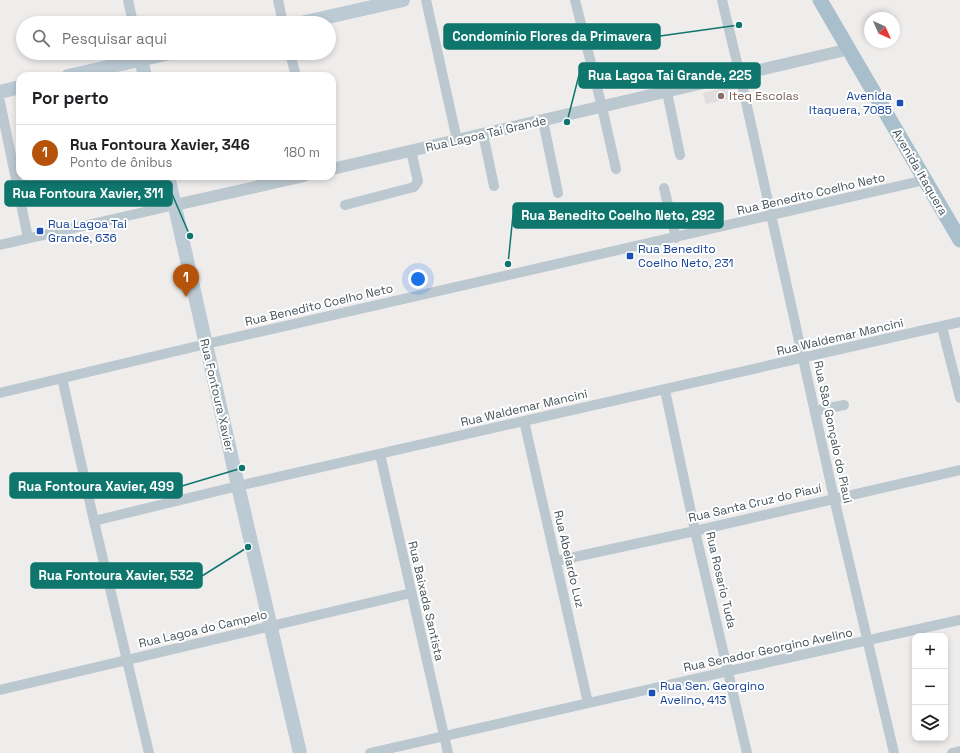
<!DOCTYPE html>
<html lang="pt">
<head>
<meta charset="utf-8">
<style>
  body { margin:0; font-family:"Space Grotesk",sans-serif; background:#f6f6f6; color:#202124 }
  .controls { position:absolute; right:12px; bottom:12px; display:grid; overflow:hidden; border-radius:8px; box-shadow:0 2px 6px #0003 }
  .controls button { width:36px; height:36px; display:grid; place-items:center; padding:0; border:0; border-bottom:1px solid #e0e0e0; background:#fff; color:#202124; font:20px sans-serif }
  .compass { position:absolute; left:864px; top:12px; width:36px; height:36px; border-radius:50%; background:#fff; box-shadow:0 2px 6px #0003; rotate:135deg }
  .you { position:absolute; left:418px; top:279px; width:14px; height:14px; margin:-10px; border:3px solid #fff; border-radius:50%; background:#1a73e8; box-shadow:0 0 0 6px #1a73e833 }
  .badge { display:grid; place-items:center; width:26px; height:26px; border-radius:50%; background:#b45309; color:#fff; font-size:13px; font-weight:700 }
  .pin { position:absolute; translate:-50% -33px; filter:drop-shadow(0 1px 2px #0008) }
  .pin::after { content:''; position:absolute; top:21px; width:14px; height:12px; background:inherit; clip-path:polygon(0 0,100% 0,50% 100%) }
  .list { margin:0; padding:0; list-style:none }
  h2 { display:flex; justify-content:space-between; align-items:center; height:52px; margin:0; padding:0 16px; font-size:17px }
  h2 small { font-size:13px; font-weight:400; color:#757577 }
  .list li { display:grid; grid-template-columns:26px 1fr auto; gap:12px; align-items:center; box-sizing:border-box; height:56px; padding:0 16px; border-top:1px solid #e0e0e0 }
  .list b { display:block; font-size:15px; white-space:nowrap }
  .list p { margin:0; font-size:13px; white-space:nowrap; color:#757577 }
  .list em { font-size:13px; font-style:normal; color:#757577 }
  .icon { flex:none; width:22px; height:22px; fill:none; stroke:currentColor; stroke-width:2; stroke-linecap:round; stroke-linejoin:round }
  .map { position:relative; flex:none; width:960px; height:753px; overflow:hidden }
  .search { position:absolute; background:#fff; box-shadow:0 2px 6px #0003; left:16px; top:16px; width:320px; height:44px; display:flex; align-items:center; gap:10px; box-sizing:border-box; padding:0 14px; border-radius:22px; color:#757577; font-size:15px }
  .panel { position:absolute; background:#fff; box-shadow:0 2px 6px #0003; left:16px; top:72px; width:320px; height:108px; border-radius:12px }
  .map>svg:first-child { display:block }
</style>
</head>
<body>
<div class="map">
<svg width="960" height="753" viewBox="0 0 960 753">
  <rect width="100%" height="100%" fill="#efecec"/>
  <path fill="#e0ddde" d="M732,86l3,1 2,10 -31,7 -3,-11z"/>
  <g fill="none" stroke-linecap="round" stroke-linejoin="round">
    <path stroke="#bcc8cf" stroke-width="10" d="M128,0l5,23
      M278,0l5,23
      M426,0l31,140
      M575,0l27,107 14,62
      M722,0l18,75 94,423 60,255
      M290,53l6,23
      M667,92l13,63
      M0,102l28,136
      M543,121l15,72
      M483,134l11,52
      M664,188l12,50
      M345,205l69,-18 4,-6 -7,-30
      M0,245l175,-40
      M942,327l18,71
      M62,378l32,143 55,232
      M665,390l30,141 52,222
      M0,393l206,-49 719,-164
      M815,411l29,-6
      M524,421l64,282
      M380,454l68,299
      M94,521l144,-35 722,-164
      M556,561l139,-30 265,-61
      M0,690l411,-97
      M370,753l359,-82 231,-51
      M952,753l8,-2"/>
    <path stroke="#bcc8cf" stroke-width="12" d="M332,169l518,-120
      M175,205l129,-29"/>
    <path stroke="#bccad4" stroke-width="14" d="M301,23l102,-23
      M141,60l4,16
      M68,76l102,-23
      M0,92l20,-5
      M168,176l70,310 62,267"/>
    <path stroke="#aabfcc" stroke-width="15" d="M820,0l140,240"/>
  </g>
  <circle fill="#8d6e63" stroke="#fff" stroke-width="1.5" cx="721" cy="96" r="4"/>
  <g fill="#1a4fb4" stroke="#fff" stroke-width="1.5">
    <rect x="896" y="99" width="8" height="8" rx="2"/>
    <rect x="36" y="227" width="8" height="8" rx="2"/>
    <rect x="626" y="252" width="8" height="8" rx="2"/>
    <rect x="648" y="689" width="8" height="8" rx="2"/>
  </g>
  <g text-anchor="middle" stroke-width="4" stroke-linejoin="round" paint-order="stroke">
    <g font-size="12" fill="#785e54" stroke="#fff" text-anchor="start">
      <text x="729" y="100">Iteq Escolas</text>
    </g>
    <g font-size="12" fill="#164399" stroke="#fff" text-anchor="start">
      <text x="892" y="100" text-anchor="end">Avenida<tspan x="892" dy="14">Itaquera, 7085</tspan></text>
      <text x="48" y="228">Rua Lagoa Tai<tspan x="48" dy="14">Grande, 636</tspan></text>
      <text x="638" y="253">Rua Benedito<tspan x="638" dy="14">Coelho Neto, 231</tspan></text>
      <text x="660" y="690">Rua Sen. Georgino<tspan x="660" dy="14">Avelino, 413</tspan></text>
    </g>
    <g font-size="12" fill="#445259" stroke="#fff">
      <text transform="translate(486 134) rotate(-13)" y="4">Rua Lagoa Tai Grande</text>
      <text transform="translate(920 172) rotate(60)" y="4">Avenida Itaquera</text>
      <text transform="translate(811 194) rotate(-13)" y="4">Rua Benedito Coelho Neto</text>
      <text transform="translate(319 305) rotate(-13)" y="4">Rua Benedito Coelho Neto</text>
      <text transform="translate(840 337) rotate(-13)" y="4">Rua Waldemar Mancini</text>
      <text transform="translate(217 395) rotate(77)" y="4">Rua Fontoura Xavier</text>
      <text transform="translate(524 408) rotate(-13)" y="4">Rua Waldemar Mancini</text>
      <text transform="translate(833 432) rotate(78)" y="4">Rua São Gonçalo do Piaui</text>
      <text transform="translate(755 503) rotate(-13)" y="4">Rua Santa Cruz do Piauí</text>
      <text transform="translate(569 559) rotate(77)" y="4">Rua Abelardo Luz</text>
      <text transform="translate(721 580) rotate(77)" y="4">Rua Rosario Tuda</text>
      <text transform="translate(426 601) rotate(77)" y="4">Rua Baixada Santista</text>
      <text transform="translate(203 629) rotate(-13)" y="4">Rua Lagoa do Campelo</text>
      <text transform="translate(768 650) rotate(-12)" y="4">Rua Senador Georgino Avelino</text>
    </g>
  </g>
  <path fill="none" stroke="#0f766e" stroke-width="1.5" d="M739 25L660 36M567 122L579 75M190 236L172 194M508 264L513 215M242 468L182 486M248 547L202 576"/>
  <g fill="#0f766e" stroke="#fff" stroke-width="1.5">
    <circle cx="739" cy="25" r="4"/>
    <circle cx="567" cy="122" r="4"/>
    <circle cx="190" cy="236" r="4"/>
    <circle cx="508" cy="264" r="4"/>
    <circle cx="242" cy="468" r="4"/>
    <circle cx="248" cy="547" r="4"/>
  </g>
  <g fill="#0f766e" stroke="#0f766e" stroke-width="1.5">
    <rect x="444" y="24" width="216" height="25" rx="4"/>
    <rect x="579" y="63" width="181" height="25" rx="4"/>
    <rect x="5" y="181" width="167" height="25" rx="4"/>
    <rect x="513" y="203" width="210" height="25" rx="4"/>
    <rect x="10" y="473" width="172" height="25" rx="4"/>
    <rect x="31" y="563" width="171" height="25" rx="4"/>
  </g>
  <g font-size="13" text-anchor="middle" font-weight="bold" fill="#fff">
    <text x="552" y="41">Condomínio Flores da Primavera</text>
    <text x="670" y="80">Rua Lagoa Tai Grande, 225</text>
    <text x="88" y="198">Rua Fontoura Xavier, 311</text>
    <text x="618" y="220">Rua Benedito Coelho Neto, 292</text>
    <text x="96" y="491">Rua Fontoura Xavier, 499</text>
    <text x="116" y="580">Rua Fontoura Xavier, 532</text>
  </g>
</svg>
<div class="controls">
<button>+</button>
<button>−</button>
<button><svg class="icon" aria-label="layers" viewBox="0 0 24 24"><path d="M12 4l9 5-9 5-9-5zM3 14l9 5 9-5"/></svg></button>
</div>
<svg class="compass" viewBox="-18 -18 36 36"><path d="M0-13l5 13h-10z" fill="#e53935"/><path d="M0 13l5-13h-10z" fill="#757577"/></svg>
<div class="you"></div>
<div class="pin badge" style="left:186px;top:297px">1</div>
<div class="search"><svg class="icon" aria-label="search" viewBox="0 0 24 24"><circle cx="10" cy="10" r="6"/><path d="M15 15l6 6"/></svg>Pesquisar aqui</div>
<section class="panel">
<h2>Por perto<small></small></h2>
<ul class="list">
<li><span class="badge">1</span><div><b>Rua Fontoura Xavier, 346</b><p>Ponto de ônibus</p></div><em>180 m</em></li>
</ul>
</section>
</div>
</body>
</html>
